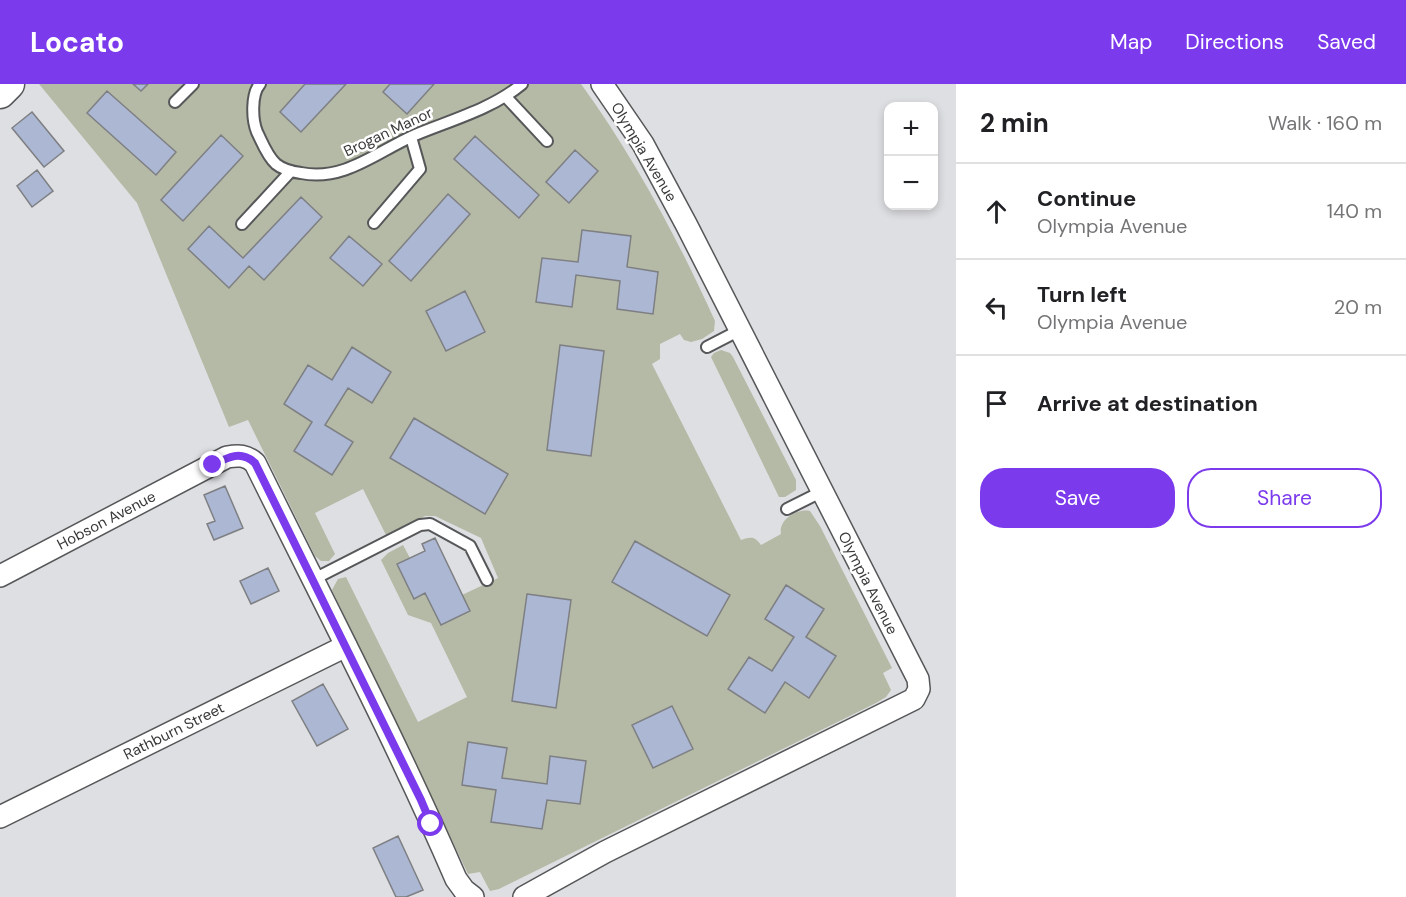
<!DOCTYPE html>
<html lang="en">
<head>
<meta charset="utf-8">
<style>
  body { margin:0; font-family:"DM Sans",sans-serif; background:#f2f2f2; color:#202124 }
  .controls { position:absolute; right:18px; top:18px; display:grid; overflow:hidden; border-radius:12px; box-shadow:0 3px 9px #0003 }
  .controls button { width:54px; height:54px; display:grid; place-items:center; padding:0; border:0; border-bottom:2px solid #e0e0e0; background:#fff; color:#202124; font:30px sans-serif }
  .stop { position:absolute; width:18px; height:18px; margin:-14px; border:4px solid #7c3aed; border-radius:50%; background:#fff }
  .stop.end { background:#7c3aed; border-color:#fff; box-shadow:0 2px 6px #0008 }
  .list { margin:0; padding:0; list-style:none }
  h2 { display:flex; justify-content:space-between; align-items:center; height:78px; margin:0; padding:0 24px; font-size:26px }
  h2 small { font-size:20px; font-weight:400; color:#757577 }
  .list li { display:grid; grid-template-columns:39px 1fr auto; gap:18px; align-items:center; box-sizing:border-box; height:96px; padding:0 24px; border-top:2px solid #e0e0e0 }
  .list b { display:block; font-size:22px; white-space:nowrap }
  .list p { margin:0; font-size:20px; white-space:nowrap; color:#757577 }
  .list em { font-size:20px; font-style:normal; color:#757577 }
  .actions { display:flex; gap:12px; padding:18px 24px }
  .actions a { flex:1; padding:14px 0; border:2px solid #7c3aed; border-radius:24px; text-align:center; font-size:21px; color:#7c3aed }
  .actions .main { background:#7c3aed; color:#fff }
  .icon { flex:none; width:33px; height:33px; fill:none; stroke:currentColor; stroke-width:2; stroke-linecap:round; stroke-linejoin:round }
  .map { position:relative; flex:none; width:956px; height:813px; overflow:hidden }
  header { display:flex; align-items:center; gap:36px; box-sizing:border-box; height:84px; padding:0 30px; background:#7c3aed; color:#fff }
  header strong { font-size:28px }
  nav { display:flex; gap:33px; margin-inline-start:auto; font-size:21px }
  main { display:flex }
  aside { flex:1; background:#fff }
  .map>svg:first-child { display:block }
</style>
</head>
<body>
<header>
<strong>Locato</strong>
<nav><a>Map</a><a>Directions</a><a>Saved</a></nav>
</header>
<main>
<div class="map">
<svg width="956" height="813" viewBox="0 0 956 813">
  <rect width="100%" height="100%" fill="#dedfe2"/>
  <path fill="#b4baa6" d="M39,0h542c53,73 97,155 134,237l-1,10 -12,8 -11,3 -7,-2 -4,-6 -20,10v15l-8,5 89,176c10,-3 13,-4 20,5l20,-11c-3,-14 16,-26 29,-23l10,15 72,142 -9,5 8,17 -5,7 -10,6 -377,186 -9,2 -10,-19 -12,2 -136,-284 6,-11 8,-2 72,145 49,-25 -36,-74 -23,-8 -27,-55 7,-7 15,-8 7,13 -12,6 17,35 10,-6 16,32 29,-14 -8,-16 36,-17 -17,-40 -46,-22h-10l-39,19 -23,-46 -48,24 20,41 -6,7h-8l-6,-5 -67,-136 -19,7 -92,-224z
    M721,266l9,3 3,4 63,123v10l-11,7h-6l-68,-140 3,-4z"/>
  <path fill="#abb7d3" stroke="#7e7f82" stroke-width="1.5" d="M133,0h15l-7,7z
    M305,0h41l-45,48 -21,-20z
    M390,0h44l-27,30 -24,-22z
    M107,7l69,61 -20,23 -69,-62z
    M32,28l32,39 -20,16 -32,-39z
    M221,51l22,21 -60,65 -22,-21z
    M475,52l64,59 -20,23 -65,-59z
    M575,66l23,21 -29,32 -23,-21z
    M37,86l16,21 -21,16 -15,-21z
    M448,110l22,20 -59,67 -22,-20z
    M301,113l21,20 -58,63 -15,-14 -20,22 -41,-39 21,-23 34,32z
    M582,146l49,6 -4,31 31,5 -5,42 -36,-5 3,-28 -44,-6 -4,32 -36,-5 6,-44 36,4z
    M349,152l33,28 -19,22 -33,-28z
    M465,207l20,41 -39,19 -20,-40z
    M560,261l44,6 -13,105 -44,-6z
    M352,263l39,25 -19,31 -24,-15 -23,37 28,17 -21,33 -38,-24 18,-29 -28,-18 24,-39 24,15z
    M414,334l94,56 -23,40 -95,-56z
    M225,402l18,42 -29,12 -7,-16 8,-3 -11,-26z
    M435,454l35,73 -29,14 -16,-32 -11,6 -17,-35 28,-13 -3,-7z
    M635,457l95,54 -23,41 -95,-54z
    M268,484l11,23 -28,13 -11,-23z
    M786,501l38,24 -18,28 30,19 -27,42 -24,-16 -20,31 -37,-24 21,-32 23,14 22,-34 -29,-18z
    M527,510l44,6 -15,108 -44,-7z
    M323,600l25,45 -31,17 -25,-45z
    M672,622l21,43 -40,19 -21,-43z
    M468,658l39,6 -5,30 45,6 3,-28 36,5 -6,43 -33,-4 -5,29 -51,-7 5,-32 -34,-5z
    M398,752l25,54 -17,7h-10l-23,-49z"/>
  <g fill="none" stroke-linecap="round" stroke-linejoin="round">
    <g stroke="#565759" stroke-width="14">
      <path id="service" d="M260,0c-9,10 -8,36 -3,48 5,10 10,24 19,32 6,5 17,8 25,9 43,9 77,-22 114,-38 36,-15 77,-26 107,-51
        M506,13l41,44
        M175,18l18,-18
        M374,139l46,-54 -9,-32
        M242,140l49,-53
        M707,263l33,-17
        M787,425l34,-17
        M314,495l106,-54 10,-1 40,22 17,34"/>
    </g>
    <g stroke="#565759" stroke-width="24">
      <g id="minor">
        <path id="s1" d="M0,492l227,-119c12,-2 19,-2 28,6 68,138 140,275 201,416l8,11 9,7"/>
        <path id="s2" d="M0,733l346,-171"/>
        <path d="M524,813l81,-45 309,-153 5,-10 -1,-10 -232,-455 -43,-80 -41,-60"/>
      </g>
    </g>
    <g stroke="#565759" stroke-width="33">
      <path id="secondary" d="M0,9l9,-9"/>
    </g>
    <use href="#service" stroke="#fff" stroke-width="10"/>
    <use href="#minor" stroke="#fff" stroke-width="21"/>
    <use href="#secondary" stroke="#fff" stroke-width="30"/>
  </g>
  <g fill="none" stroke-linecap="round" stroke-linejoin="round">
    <path stroke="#7c3aed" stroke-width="8" d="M213,381c15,-8 28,-15 42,-2l166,337 10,24"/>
  </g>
  <g text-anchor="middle" stroke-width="5" stroke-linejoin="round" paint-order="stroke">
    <g font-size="15" fill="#39393a" stroke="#fff">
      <text transform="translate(388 48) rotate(-25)" y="5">Brogan Manor</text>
      <text transform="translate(644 68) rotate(59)" y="5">Olympia Avenue</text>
      <text dy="5" stroke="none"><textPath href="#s1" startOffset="120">Hobson Avenue</textPath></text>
      <text transform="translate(868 499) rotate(63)" y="5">Olympia Avenue</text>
      <text dy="5" stroke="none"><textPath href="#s2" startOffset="194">Rathburn Street</textPath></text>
    </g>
  </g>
</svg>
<div class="controls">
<button>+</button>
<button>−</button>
</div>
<div class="stop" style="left:431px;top:740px"></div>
<div class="stop end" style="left:213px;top:381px"></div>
</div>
<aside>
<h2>2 min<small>Walk · 160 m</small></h2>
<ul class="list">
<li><svg class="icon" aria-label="ahead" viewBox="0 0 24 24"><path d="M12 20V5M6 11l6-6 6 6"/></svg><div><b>Continue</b><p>Olympia Avenue</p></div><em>140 m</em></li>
<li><svg class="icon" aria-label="left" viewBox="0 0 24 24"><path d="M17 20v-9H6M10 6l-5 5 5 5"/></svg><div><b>Turn left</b><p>Olympia Avenue</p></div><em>20 m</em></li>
<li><svg class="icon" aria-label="arrive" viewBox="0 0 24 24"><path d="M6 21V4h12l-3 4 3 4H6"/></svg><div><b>Arrive at destination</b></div></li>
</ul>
<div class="actions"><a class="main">Save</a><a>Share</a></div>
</aside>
</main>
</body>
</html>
